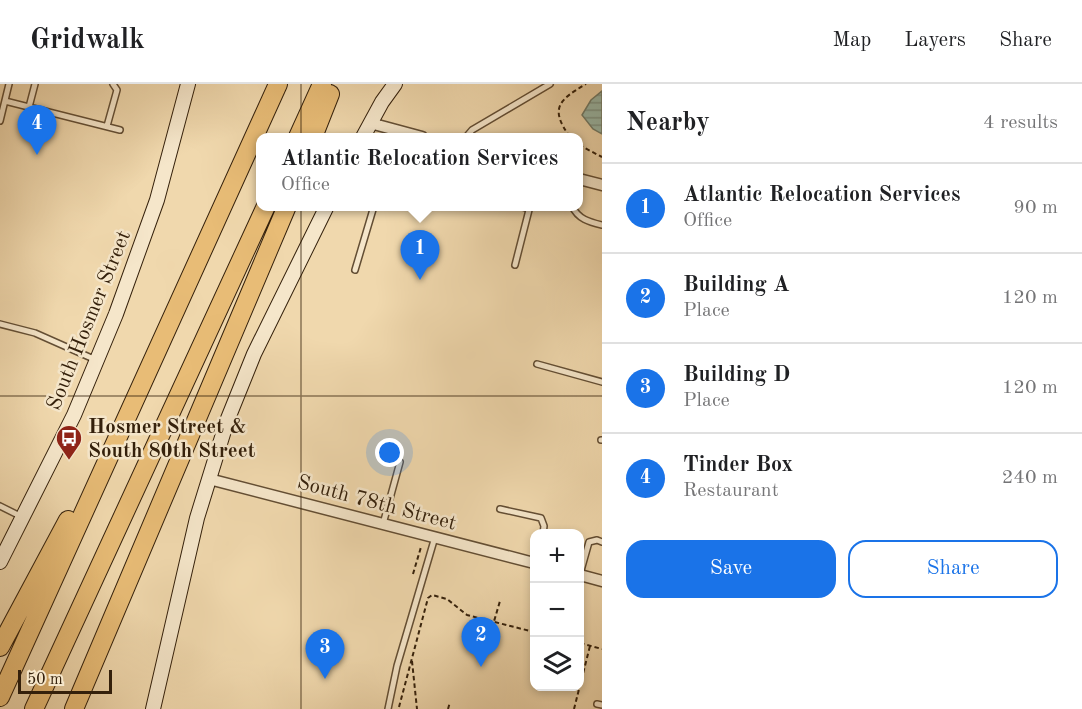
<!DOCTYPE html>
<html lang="en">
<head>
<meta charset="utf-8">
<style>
  body { margin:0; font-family:"Old Standard TT",serif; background:#f6f6f6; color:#202124 }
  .controls { position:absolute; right:18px; bottom:18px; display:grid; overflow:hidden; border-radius:12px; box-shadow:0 3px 9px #0003 }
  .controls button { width:54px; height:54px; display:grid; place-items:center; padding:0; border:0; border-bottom:2px solid #e0e0e0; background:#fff; color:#202124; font:30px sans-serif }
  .scale { position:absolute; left:18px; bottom:15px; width:94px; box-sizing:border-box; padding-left:6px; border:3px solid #34200b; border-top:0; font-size:16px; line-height:21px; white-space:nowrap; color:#34200b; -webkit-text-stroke:4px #f5e6ca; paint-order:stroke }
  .you { position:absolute; left:390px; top:369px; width:21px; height:21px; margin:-15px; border:4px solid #fff; border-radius:50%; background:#1a73e8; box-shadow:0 0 0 9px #1a73e833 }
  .badge { display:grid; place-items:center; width:39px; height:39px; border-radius:50%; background:#1a73e8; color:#fff; font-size:20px; font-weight:700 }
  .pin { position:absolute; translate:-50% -50px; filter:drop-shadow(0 2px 3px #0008) }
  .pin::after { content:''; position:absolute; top:32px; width:21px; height:18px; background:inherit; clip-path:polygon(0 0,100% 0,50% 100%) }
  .popup { position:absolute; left:256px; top:49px; width:327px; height:78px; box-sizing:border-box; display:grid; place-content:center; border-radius:12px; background:#fff; filter:drop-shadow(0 2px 4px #0005); font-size:20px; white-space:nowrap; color:#757577 }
  .popup b { font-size:22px; color:#202124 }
  .popup::after { content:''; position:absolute; left:50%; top:100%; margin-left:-12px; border:12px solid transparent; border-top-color:#fff }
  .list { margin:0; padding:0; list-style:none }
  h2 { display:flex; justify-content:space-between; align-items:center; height:78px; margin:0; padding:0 24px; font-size:26px }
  h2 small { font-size:20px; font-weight:400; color:#757577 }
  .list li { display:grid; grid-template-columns:39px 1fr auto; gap:18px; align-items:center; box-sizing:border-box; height:90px; padding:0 24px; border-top:2px solid #e0e0e0 }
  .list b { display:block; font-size:22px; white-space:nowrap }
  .list p { margin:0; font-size:20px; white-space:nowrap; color:#757577 }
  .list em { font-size:20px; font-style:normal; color:#757577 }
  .actions { display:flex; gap:12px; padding:18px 24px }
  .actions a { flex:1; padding:14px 0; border:2px solid #1a73e8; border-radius:18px; text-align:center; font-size:21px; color:#1a73e8 }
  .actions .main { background:#1a73e8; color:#fff }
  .icon { flex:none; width:33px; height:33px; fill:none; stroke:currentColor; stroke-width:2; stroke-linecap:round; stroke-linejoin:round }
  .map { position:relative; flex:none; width:602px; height:625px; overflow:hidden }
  header { display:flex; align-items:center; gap:36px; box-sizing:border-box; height:84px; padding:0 30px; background:#fff; border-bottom:2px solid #e0e0e0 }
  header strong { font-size:28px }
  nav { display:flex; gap:33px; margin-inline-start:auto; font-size:21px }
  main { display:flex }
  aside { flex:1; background:#fff }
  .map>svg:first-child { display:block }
</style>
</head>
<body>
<header>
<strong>Gridwalk</strong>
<nav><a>Map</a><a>Layers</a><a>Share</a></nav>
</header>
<main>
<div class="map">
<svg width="602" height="625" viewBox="0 0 602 625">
  <defs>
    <pattern id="water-rules" width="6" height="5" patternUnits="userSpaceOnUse" patternTransform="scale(1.5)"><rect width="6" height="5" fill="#9abaaa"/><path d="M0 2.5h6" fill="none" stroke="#7e9789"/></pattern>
  </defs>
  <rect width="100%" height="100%" fill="#f0d8ad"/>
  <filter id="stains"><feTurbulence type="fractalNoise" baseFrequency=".00333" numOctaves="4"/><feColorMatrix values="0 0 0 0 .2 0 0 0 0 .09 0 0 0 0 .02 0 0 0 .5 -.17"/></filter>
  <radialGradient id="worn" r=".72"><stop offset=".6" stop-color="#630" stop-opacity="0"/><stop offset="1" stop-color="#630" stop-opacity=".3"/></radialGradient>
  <path fill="url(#water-rules)" stroke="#717c6a" stroke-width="1.5" d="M602,7v43l-9,-5 -11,-14 9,-15z"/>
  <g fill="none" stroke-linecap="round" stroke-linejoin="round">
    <g stroke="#634e34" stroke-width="8">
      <path id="lane" d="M5,17l115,29
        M29,23l6,-23
        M0,37l9,-37
        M107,42l10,-36 -4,-6
        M466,53l6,-7 78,-46
        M519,122l10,3
        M572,122c6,13 17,16 30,19
        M515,181l15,-59
        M355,186l19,-64
        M0,240l35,9 61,27
        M537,280l65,18
        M601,356h1
        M0,422l22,11
        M500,425l41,9 3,8 -1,8
        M383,440l17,-62
        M580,490l9,-32 8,-2 5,2
        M597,620l5,1
        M388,625l9,-43 38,-129"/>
    </g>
    <g stroke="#634e34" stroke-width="13">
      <path id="street" d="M370,39l52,14
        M579,95l23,6
        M209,395l325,84
        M580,491l22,6"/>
    </g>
    <g stroke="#34200b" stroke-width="16">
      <path id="secondary" d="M363,53l19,-35 13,-18
        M0,478l74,-147 42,-101 41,-114 31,-116
        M153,625l44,-191 30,-97 27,-67 73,-148"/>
    </g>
    <g stroke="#34200b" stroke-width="20">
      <path id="highway" d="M298,53l24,-53
        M313,53l17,-43
        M0,563l68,-127
        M0,613l278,-613
        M34,625l232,-503
        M74,625l213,-503"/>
    </g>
    <path stroke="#34200b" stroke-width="2" stroke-dasharray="4.5 3" stroke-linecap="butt" d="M570,53c-21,-29 -11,-37 16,-53
      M579,61l23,12
      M413,490l8,-27
      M490,551l10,-34
      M580,559l22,6
      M412,577l5,48
      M399,623l29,-109 4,-3 15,4 20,16 67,17
      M448,625l2,-7
      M574,625l16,-63"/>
    <use href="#lane" stroke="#f5e6ca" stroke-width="5"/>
    <use href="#street" stroke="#f5e6ca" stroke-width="10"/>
    <use href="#secondary" stroke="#f5e6ca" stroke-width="14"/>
    <use href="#highway" stroke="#e8bc76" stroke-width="18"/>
  </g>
  <path fill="none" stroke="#34200b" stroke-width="1.5" stroke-opacity="0.55" d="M301,0v625M0,312h602"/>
  <defs>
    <g id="bus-pin" transform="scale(1.35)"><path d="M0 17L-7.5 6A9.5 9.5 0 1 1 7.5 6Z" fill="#8f2418" stroke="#f5e6ca"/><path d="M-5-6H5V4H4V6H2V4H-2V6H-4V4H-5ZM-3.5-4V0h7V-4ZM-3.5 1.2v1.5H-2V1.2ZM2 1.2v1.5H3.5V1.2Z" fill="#fff"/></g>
  </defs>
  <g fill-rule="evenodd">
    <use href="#bus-pin" x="69" y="354"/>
  </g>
  <g text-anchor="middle" stroke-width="5" stroke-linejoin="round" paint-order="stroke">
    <g font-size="21" fill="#34200b" stroke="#f5e6ca">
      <text transform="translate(88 236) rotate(-68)" y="7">South Hosmer Street</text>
      <text transform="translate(377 418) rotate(15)" y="7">South 78th Street</text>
    </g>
    <g font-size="21" font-weight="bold" fill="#34200b" stroke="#f5e6ca" text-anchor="start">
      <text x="88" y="349">Hosmer Street &amp;<tspan x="88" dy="24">South 80th Street</tspan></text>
    </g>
  </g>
  <rect width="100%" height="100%" filter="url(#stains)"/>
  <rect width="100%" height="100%" fill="url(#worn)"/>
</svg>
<div class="controls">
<button>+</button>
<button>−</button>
<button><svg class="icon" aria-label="layers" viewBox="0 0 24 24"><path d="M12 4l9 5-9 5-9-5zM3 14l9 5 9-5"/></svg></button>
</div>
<div class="scale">50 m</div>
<div class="you"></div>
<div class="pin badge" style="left:420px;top:196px">1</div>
<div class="popup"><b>Atlantic Relocation Services</b>Office</div>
<div class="pin badge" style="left:481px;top:583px">2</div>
<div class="pin badge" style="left:325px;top:595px">3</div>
<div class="pin badge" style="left:37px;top:71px">4</div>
</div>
<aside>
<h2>Nearby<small>4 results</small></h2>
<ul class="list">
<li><span class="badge">1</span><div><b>Atlantic Relocation Services</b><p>Office</p></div><em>90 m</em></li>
<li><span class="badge">2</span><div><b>Building A</b><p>Place</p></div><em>120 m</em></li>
<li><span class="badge">3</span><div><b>Building D</b><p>Place</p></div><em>120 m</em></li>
<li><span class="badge">4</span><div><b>Tinder Box</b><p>Restaurant</p></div><em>240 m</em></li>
</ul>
<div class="actions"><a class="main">Save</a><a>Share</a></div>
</aside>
</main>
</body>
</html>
